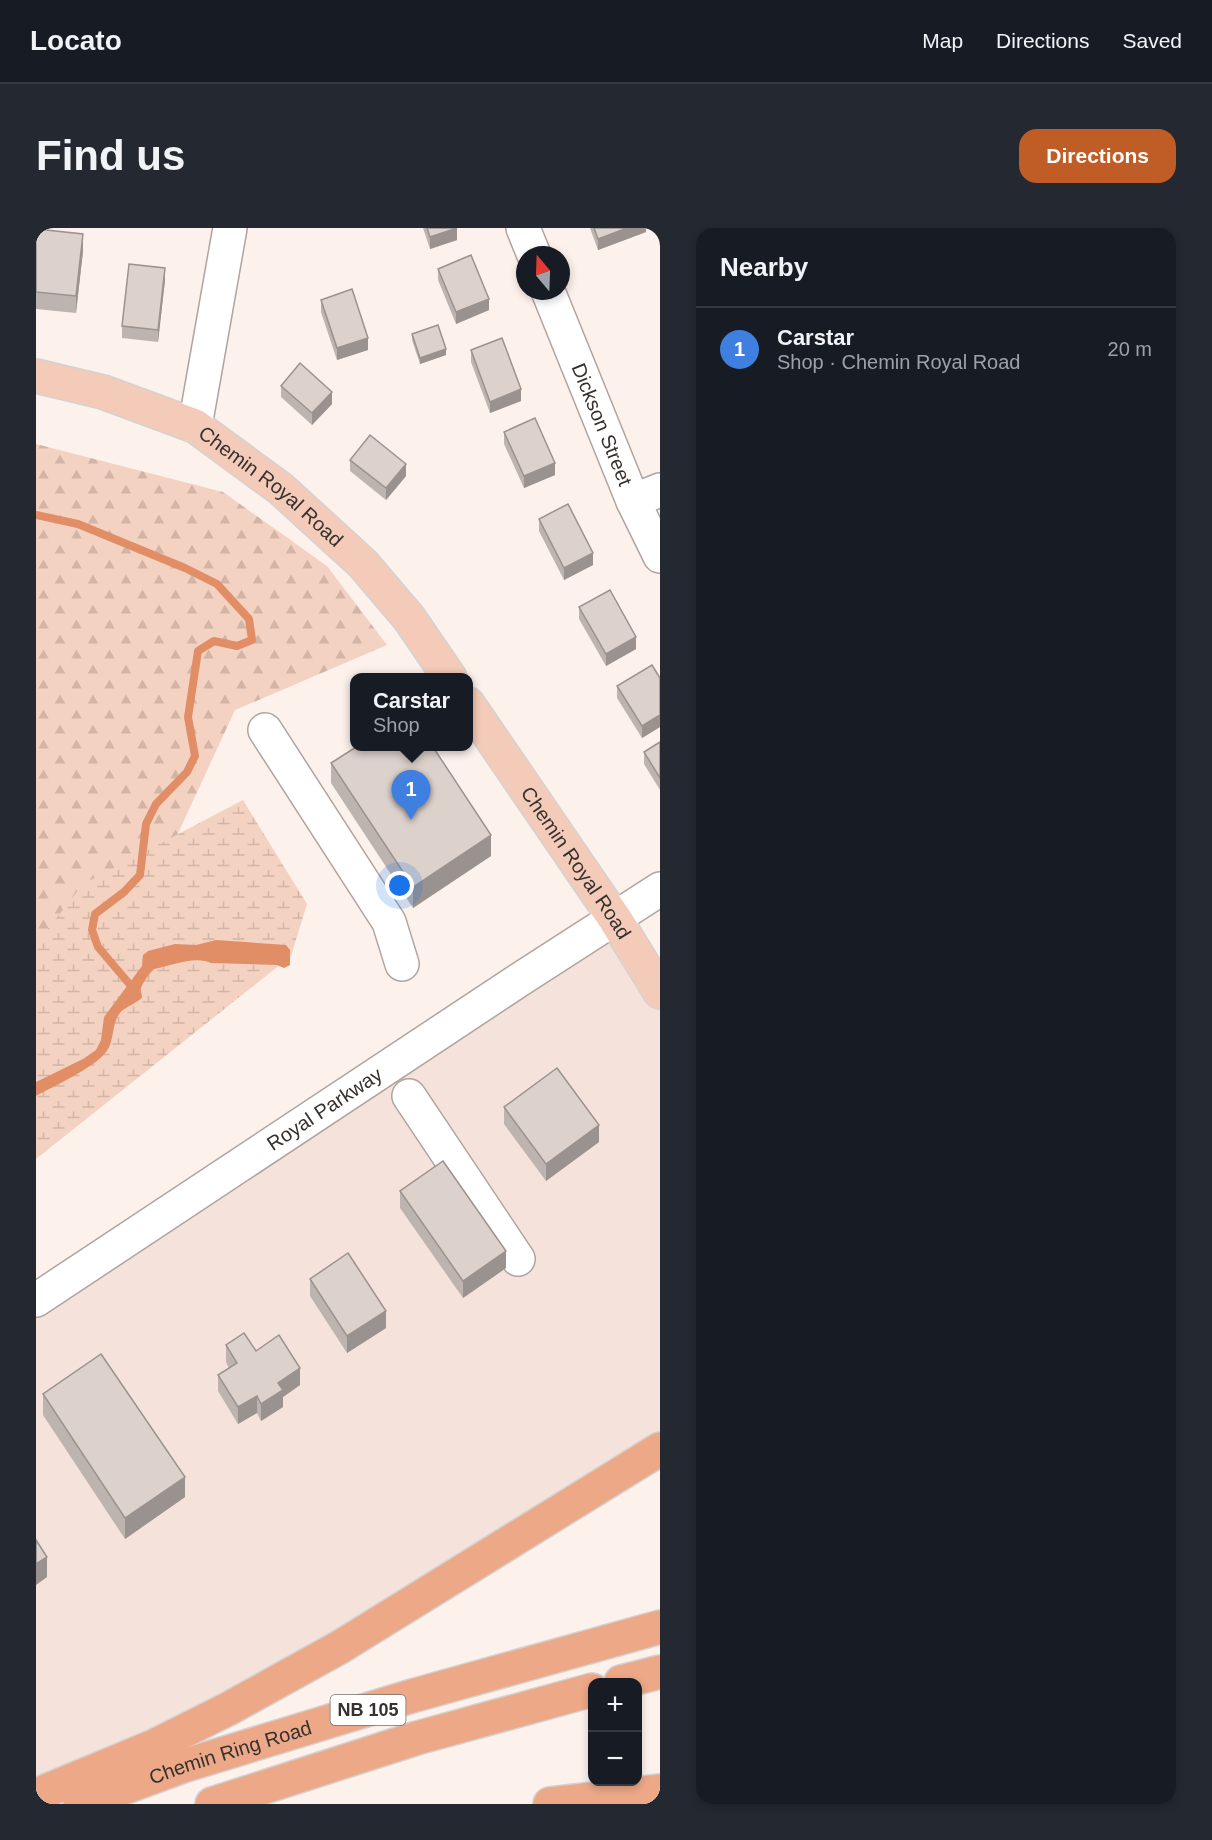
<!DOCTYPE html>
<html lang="en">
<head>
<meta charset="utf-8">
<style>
  body { margin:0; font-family:Arial,sans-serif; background:#242831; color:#f1f3f6 }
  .controls { position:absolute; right:18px; bottom:18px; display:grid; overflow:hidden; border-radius:12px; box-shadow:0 3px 9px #0003 }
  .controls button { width:54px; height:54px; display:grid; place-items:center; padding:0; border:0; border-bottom:2px solid #363941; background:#171b24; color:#f1f3f6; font:30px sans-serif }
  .compass { position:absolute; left:480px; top:18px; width:54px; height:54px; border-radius:50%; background:#171b24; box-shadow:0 3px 9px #0003; rotate:341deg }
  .you { position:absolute; left:364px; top:658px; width:21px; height:21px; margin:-15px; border:4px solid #fff; border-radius:50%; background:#1a73e8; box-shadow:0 0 0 9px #1a73e833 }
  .badge { display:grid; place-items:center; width:39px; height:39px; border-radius:50%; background:#c05d26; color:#fff; font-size:20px; font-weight:700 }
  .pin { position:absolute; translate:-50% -50px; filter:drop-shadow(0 2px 3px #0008) }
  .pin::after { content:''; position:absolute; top:32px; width:21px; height:18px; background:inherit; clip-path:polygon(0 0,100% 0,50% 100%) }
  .popup { position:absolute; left:314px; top:445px; width:123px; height:78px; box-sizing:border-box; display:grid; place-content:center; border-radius:12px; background:#171b24; filter:drop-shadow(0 2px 4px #0005); font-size:20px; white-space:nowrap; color:#9ea1a6 }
  .popup b { font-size:22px; color:#f1f3f6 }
  .popup::after { content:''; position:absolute; left:50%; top:100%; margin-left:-12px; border:12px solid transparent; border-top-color:#171b24 }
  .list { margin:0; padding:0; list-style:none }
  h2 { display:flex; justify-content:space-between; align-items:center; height:78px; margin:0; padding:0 24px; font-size:26px }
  h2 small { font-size:20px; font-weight:400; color:#9ea1a6 }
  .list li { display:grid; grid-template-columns:39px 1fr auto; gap:18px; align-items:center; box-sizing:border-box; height:84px; padding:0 24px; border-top:2px solid #363941 }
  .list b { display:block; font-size:22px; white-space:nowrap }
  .list p { margin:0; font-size:20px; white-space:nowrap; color:#9ea1a6 }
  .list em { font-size:20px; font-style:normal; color:#9ea1a6 }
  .map { position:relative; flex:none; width:624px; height:1576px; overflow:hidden; border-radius:18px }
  header { display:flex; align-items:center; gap:36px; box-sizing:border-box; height:84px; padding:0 30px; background:#171b24; border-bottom:2px solid #363941 }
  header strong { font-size:28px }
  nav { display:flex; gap:33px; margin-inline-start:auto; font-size:21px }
  .intro { display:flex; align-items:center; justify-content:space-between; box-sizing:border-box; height:144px; padding:0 36px }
  h1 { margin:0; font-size:42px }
  .button { padding:15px 27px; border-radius:18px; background:#c05d26; color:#fff; font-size:21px; font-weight:700 }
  main { display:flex; gap:36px; padding:0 36px }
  aside { flex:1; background:#171b24; border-radius:18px; box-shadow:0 3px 9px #0003 }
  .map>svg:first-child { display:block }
</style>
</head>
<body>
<header>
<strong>Locato</strong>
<nav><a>Map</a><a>Directions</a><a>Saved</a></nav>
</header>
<div class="intro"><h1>Find us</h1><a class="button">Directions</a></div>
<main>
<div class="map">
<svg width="624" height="1576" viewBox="0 0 624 1576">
  <defs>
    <pattern id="forest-firs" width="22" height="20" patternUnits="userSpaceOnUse" patternTransform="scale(1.5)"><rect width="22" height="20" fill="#f4d2c2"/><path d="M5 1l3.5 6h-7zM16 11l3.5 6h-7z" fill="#d2b5a7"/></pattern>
    <pattern id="wetland-marsh" width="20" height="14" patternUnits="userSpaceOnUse" patternTransform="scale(1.5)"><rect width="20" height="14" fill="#f4d2c2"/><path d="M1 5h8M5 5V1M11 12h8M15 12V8" fill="none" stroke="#d2b5a7"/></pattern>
  </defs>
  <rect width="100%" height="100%" fill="#fdf1ec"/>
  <path fill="#f5e2da" d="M579,691l45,73v457l-320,198 -304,148v-495z"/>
  <path fill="url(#forest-firs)" d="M0,216l187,48 104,74 60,79 -152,65 -85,184 -114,188z"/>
  <path fill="url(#wetland-marsh)" d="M207,572l64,104 -16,52 -255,203v-215l47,-60z"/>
  <path fill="#e18e67" d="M180,712l70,5 4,5v15l-6,3 -7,-3 -66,-2c-15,-8 -41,3 -57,6 -5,5 -11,13 -13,19 -1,3 1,6 1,9 -1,4 -19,11 -22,16 -9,11 -5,28 -14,39 -12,16 -52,34 -70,44v-14l47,-23 13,-9 5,-10 3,-23 38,-51 1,-11 5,-4 27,-7 21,1z"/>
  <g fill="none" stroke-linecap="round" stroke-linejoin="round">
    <path stroke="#e18e67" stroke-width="8" d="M0,287l42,9 107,44 32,16 32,35 3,21 -15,6 -23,-5 -16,10 -10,66 7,39 -8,16 -31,32 -10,20 -6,51 -16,17 -29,22 -3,16 6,17 34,40"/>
    <g stroke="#afa49f" stroke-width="36">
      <g id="minor">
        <path d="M487,0l11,27"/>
        <path id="s1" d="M512,63l85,210 27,55"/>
        <path d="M159,198l35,-198"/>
        <path d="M597,273l27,-11"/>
        <path d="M229,502l124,192 13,42"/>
        <path d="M373,868l109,163"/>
        <path id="s2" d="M0,1072l483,-320 141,-91"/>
      </g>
    </g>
    <g stroke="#d3d2d1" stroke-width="36">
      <g id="major">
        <path id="s3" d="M0,148l67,16 92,34 86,63 82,75 46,54 41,60"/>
        <path id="s4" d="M432,476l147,215 45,73"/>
      </g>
    </g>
    <g stroke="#d3d2d1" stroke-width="36">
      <g id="highway">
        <path d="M585,1454l39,-10"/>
        <path d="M0,1567l118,-49 74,-37 112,-62 320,-198"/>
        <path id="s5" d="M44,1576l103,-38 229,-70 248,-69"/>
        <path d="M176,1576l205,-66 175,-48"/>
        <path d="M514,1576l110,-13"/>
      </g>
    </g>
    <use href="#minor" stroke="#fff" stroke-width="33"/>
    <use href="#major" stroke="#f4cbb8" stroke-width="33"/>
    <use href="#highway" stroke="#eda888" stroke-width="33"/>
  </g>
  <path fill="#bdb4af" d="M387,0h34v12l-27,9z
    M554,0h56v4l-48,18z
    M0,9l47,14 -7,62 -40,-4z
    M402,41l51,41 -33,14 -18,-44z
    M129,52l-7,62 -36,-4v-12z
    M285,72l47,50 -31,10 -16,-48z
    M376,106l34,21 -26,9 -8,-24z
    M435,122l50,51 -31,12 -19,-51z
    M245,158l51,18 -20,21 -31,-28z
    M468,204l51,43 -31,13 -20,-44z
    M314,232l56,16 -20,24 -36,-29z
    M503,291l54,46 -29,15 -25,-49z
    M543,379l57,42 -30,17 -27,-47z
    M624,450v49l-18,11 -25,-40v-12z
    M624,514v48l-16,-26v-12z
    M295,535l160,93 -78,52 -82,-125z
    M468,879l95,35 -53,39 -42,-57z
    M364,963l106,77 -43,30 -63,-90z
    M274,1051l76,49 -39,25 -37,-57z
    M190,1117l30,6 44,34 -17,12v10l-22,14 -4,-8 -19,11 -20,-33v-16l11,-7 -3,-6z
    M7,1166l142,103 -60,42 -82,-124z"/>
  <path fill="#9a928e" d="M421,0v12l-27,9v-12z
    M591,0h19v4l-48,18v-11z
    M47,6v17l-7,62v-17z
    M129,40v12l-7,62v-12z
    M453,71v11l-33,14v-12z
    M332,110v12l-31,10v-12z
    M410,121v6l-26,9v-6z
    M485,161v12l-31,12v-11z
    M296,164v12l-20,21v-12z
    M519,235v12l-31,13v-12z
    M370,236v12l-20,24v-12z
    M557,325v12l-29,15v-12z
    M600,409v12l-30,17v-12z
    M624,487v12l-18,11v-12z
    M455,607v21l-78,52v-21z
    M563,897v17l-53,39v-17z
    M470,1023v17l-43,30v-17z
    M350,1083v17l-39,25v-17z
    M264,1140v17l-17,12v10l-22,14v-17l17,-21z
    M221,1168v17l-19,11v-17z
    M149,1249v20l-60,42v-21z
    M11,1329v20l-11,8v-21z"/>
  <path fill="#dcd1cb" stroke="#9a928e" stroke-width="1.5" d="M391,0h30l-27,9z
    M558,0h33l-29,11z
    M1,1l46,5 -7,62 -40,-4v-55z
    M435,27l18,44 -33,13 -18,-43z
    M93,36l36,4 -7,62 -36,-4z
    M316,61l16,49 -31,10 -16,-48z
    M402,97l8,24 -26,9 -8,-24z
    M466,110l19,51 -31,13 -19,-52z
    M264,135l32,29 -20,21 -31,-27z
    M499,190l20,45 -31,13 -20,-44z
    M334,207l36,29 -20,24 -36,-28z
    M532,276l25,49 -29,15 -25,-49z
    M574,362l26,47 -30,17 -27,-47z
    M616,437l8,13v37l-18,11 -25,-40z
    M624,514v36l-16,-26z
    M320,519h77l58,88 -78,52 -82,-124z
    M521,840l42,57 -53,39 -42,-57z
    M407,933l63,90 -43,30 -63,-90z
    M312,1025l38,58 -39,25 -37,-57z
    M208,1105l12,18 23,-16 21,33 -22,15 5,7 -22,14 -4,-8 -19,11 -20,-32 19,-12 -11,-18z
    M65,1126l84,123 -60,41 -82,-124z
    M0,1312l11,17 -11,7z"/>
  <g text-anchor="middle" stroke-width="4.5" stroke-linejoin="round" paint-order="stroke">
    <rect fill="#fff" stroke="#726f6d" stroke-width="1.5" x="294.5" y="1467" width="75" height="30" rx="4.5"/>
    <g font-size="18" font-weight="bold" fill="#36312f">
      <text x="332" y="1488">NB 105</text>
    </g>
    <g font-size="20" fill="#36312f" stroke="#fff">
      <text dy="7" stroke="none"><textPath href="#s1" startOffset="144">Dickson Street</textPath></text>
      <text dy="7" stroke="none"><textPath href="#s3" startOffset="264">Chemin Royal Road</textPath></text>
      <text dy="7" stroke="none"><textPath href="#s4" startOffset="192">Chemin Royal Road</textPath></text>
      <text dy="7" stroke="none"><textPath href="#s2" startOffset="346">Royal Parkway</textPath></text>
      <text dy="7" stroke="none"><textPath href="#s5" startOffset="159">Chemin Ring Road</textPath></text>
    </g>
  </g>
</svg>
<div class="controls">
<button>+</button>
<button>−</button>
</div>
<svg class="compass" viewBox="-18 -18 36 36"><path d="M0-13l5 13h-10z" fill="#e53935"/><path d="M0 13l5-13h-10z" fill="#9ea1a6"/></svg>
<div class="you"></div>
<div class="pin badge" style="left:375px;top:592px;background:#3f7fe0">1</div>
<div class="popup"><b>Carstar</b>Shop</div>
</div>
<aside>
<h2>Nearby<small></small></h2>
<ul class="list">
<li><span class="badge" style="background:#3f7fe0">1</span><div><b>Carstar</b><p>Shop · Chemin Royal Road</p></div><em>20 m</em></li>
</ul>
</aside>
</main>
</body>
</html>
